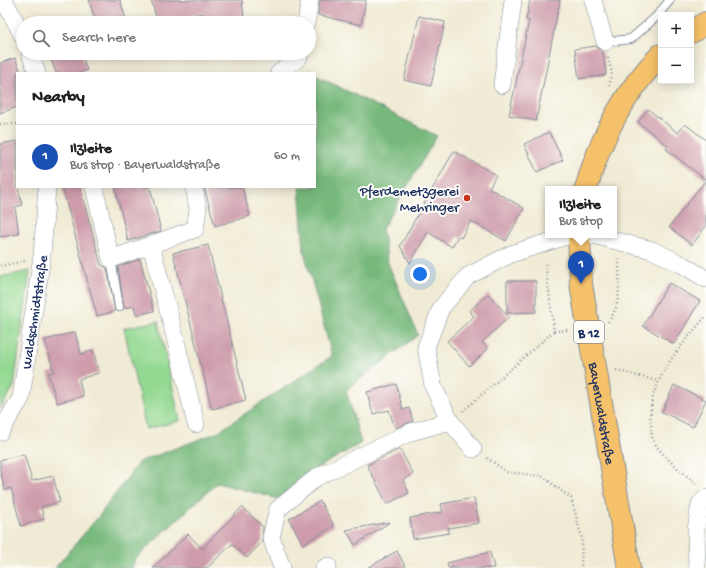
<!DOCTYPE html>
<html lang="en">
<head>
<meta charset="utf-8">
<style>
  body { margin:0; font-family:"Gochi Hand",sans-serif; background:#f6f6f6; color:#202124 }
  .controls { position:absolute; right:12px; top:12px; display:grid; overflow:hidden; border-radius:0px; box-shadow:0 2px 10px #0003 }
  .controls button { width:36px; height:36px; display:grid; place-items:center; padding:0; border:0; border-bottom:1px solid #e0e0e0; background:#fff; color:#202124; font:20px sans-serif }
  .you { position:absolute; left:420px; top:274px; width:14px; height:14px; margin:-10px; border:3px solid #fff; border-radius:50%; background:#1a73e8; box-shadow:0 0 0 6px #1a73e833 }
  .badge { display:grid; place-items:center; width:26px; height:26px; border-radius:50%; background:#0b8043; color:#fff; font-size:13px; font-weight:700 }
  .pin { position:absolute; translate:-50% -33px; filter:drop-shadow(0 1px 2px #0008) }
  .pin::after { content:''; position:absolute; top:21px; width:14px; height:12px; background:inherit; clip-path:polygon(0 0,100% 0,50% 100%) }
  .popup { position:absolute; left:545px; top:186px; width:72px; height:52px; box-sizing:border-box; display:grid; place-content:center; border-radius:0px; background:#fff; filter:drop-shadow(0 1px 3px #0005); font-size:13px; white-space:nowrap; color:#757577 }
  .popup b { font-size:15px; color:#202124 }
  .popup::after { content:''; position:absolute; left:50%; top:100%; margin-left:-8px; border:8px solid transparent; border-top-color:#fff }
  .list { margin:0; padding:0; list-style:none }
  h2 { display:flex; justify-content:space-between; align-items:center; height:52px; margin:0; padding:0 16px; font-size:17px }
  h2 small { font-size:13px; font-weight:400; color:#757577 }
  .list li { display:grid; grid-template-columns:26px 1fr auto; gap:12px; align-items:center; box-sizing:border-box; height:64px; padding:0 16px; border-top:1px solid #e0e0e0 }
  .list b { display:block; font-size:15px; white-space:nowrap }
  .list p { margin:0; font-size:13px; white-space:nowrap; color:#757577 }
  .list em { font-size:13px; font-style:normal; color:#757577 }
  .icon { flex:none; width:22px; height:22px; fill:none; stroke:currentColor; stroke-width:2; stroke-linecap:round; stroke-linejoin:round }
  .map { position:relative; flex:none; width:706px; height:568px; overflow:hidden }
  .search { position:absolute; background:#fff; box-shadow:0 2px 10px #0003; left:16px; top:16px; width:300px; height:44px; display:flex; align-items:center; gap:10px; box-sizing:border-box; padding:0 14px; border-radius:22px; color:#757577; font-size:15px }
  .panel { position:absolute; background:#fff; box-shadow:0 2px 10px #0003; left:16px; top:72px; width:300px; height:116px; border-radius:0px }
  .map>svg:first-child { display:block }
</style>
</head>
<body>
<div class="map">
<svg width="706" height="568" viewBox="0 0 706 568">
  <rect width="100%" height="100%" fill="#fdfcf7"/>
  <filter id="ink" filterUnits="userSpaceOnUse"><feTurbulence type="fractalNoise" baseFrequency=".025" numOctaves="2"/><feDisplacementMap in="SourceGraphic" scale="8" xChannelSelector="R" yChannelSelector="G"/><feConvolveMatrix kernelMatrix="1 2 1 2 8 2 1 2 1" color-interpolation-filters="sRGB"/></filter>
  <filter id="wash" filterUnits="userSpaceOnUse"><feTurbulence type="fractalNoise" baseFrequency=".012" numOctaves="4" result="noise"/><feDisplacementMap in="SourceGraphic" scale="16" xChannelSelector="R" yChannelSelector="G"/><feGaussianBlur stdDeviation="0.9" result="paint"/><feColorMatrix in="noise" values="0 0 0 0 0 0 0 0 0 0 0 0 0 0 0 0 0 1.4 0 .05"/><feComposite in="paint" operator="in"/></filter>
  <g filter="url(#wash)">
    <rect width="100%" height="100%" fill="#f0ebd4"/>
    <path fill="#94d992" stroke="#588478" d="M30,271l-16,115 -14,23v-132z
      M158,321l22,100 -34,8 -22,-101z"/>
    <path fill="#77b97c" stroke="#49746d" d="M315,75l122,61 -55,93 6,34 30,72 -72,55 15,53 -59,34 -23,22 -62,-16 -82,76 -3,9h-77l44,-52 40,-54 77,-29 116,-77 -28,-105 -5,-64h16z"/>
    <g id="blocks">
      <path fill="#ce9cab" d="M89,0h31l7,23h-31z
        M151,0h91l2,17 -40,4 -2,-8 -44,10z
        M320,0h46l-5,25 -43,-10z
        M530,0h30l-24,121 -27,-6 20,-94 -3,-1z
        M419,16l26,6 -14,64 -27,-6z
        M596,46l7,6 3,23 -27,4 -4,-30z
        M61,53h20l6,17 -8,3h-23l-6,-16z
        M15,58l6,15h-4v34l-17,6v-50z
        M648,109l30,24 7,-9 21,16v86l-14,19 -23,-18 37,-47 -40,-31 2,-3 -30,-24z
        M549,132l14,28 -26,12 -13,-28z
        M17,141v46h1l4,18 -7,2 4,27 -19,3v-93z
        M454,151l42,24 -7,13 35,20 -18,33 -35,-20 -10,17 -3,-2 -6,11 -24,-15 -18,31 -10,-17z
        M62,187h18l21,78 6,3 8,43 -18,5z
        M115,187h35l11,44 -33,10z
        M204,187h38l8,29 -35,10z
        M208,245l38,155 -34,9 -39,-156z
        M140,259l14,52 -18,4 -2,-9 -10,2 -6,-41z
        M507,281h29v31l-29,1z
        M669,283l31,18 -26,43 -31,-18z
        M488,294l21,23 -27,25 6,7 -19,17 -22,-25 27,-25 -5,-5z
        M75,332l6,22 12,-4 6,23 -20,6 4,17 -26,7 -9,-30 6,-1 -9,-32z
        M396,384l7,26 6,-2 4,13 -18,7 -6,-18 -16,4 -6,-22z
        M674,385l32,15 -13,27 -31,-15z
        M400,449l13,25 -10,6 6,13 -22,11 -20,-39z
        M24,454l8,27 21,-5 7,26 -19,5 3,12 -23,7 -10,-38 -6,2 -5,-20v-10z
        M474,498l5,25 -31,5 1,5 -36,6 -3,-21 33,-6 -2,-8z
        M320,501l14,25 -31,18 -14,-25z
        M242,507l21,20 -1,15 -15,16 -15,-14 -25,24h-54l35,-34 14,15z
        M390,522l-35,23 -9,-15z
        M397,551l9,17h-39z
        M490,552l4,16h-46l-1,-5z"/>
    </g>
  </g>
  <g filter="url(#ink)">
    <use href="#blocks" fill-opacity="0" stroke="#868d99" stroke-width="1"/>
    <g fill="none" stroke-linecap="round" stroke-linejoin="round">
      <g stroke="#868d99" stroke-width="10">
        <path id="lane" d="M605,42l26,-3 25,-22 14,-17
          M111,259l8,48"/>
      </g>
      <g stroke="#868d99" stroke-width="18">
        <g id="street">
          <path d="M4,0l19,36"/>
          <path d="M593,0l12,42"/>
          <path d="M306,23l4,-23"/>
          <path d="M30,53l7,20"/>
          <path d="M279,73l20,-16 1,-4"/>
          <path d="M502,85l11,-85"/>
          <path d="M94,187l17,72 84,-30 3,-20 -4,-22"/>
          <path d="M593,235l59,15 31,15 23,14"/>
          <path d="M151,245l20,76 25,103"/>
          <path id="s1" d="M0,432l21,-34 21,-142 5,-69"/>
          <path d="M473,449l-23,-28 -17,-35 -7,-39 15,-39 27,-32 43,-22 59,-19"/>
          <path d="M282,568l-11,-31 7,-28 39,-32 94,-45 39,-11"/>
          <path d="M324,568l4,-2"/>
          <path d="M697,568l-1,-38 4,-26 6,-6"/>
        </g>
      </g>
      <g stroke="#868d99" stroke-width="24">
        <g id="primary">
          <path d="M691,32l15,-9"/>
          <path d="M586,189c14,-50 38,-97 75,-134"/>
          <path id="s2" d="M579,235l2,49 48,284"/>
        </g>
      </g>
      <path stroke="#868d99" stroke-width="2.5" stroke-dasharray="1 3" stroke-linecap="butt" d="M608,58l4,15 -3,13
        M0,124h17
        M0,266l25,-5
        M608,322c14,-17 11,-42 11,-64
        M554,331l14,-1
        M616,370l41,11
        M463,411l91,-80 -9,-70
        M487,458l20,14 35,4 29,22 11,40 -1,30
        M696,484c-11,-10 -37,-30 -43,-44 -2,-4 -1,-10 -2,-15 -5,-43 29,-78 55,-109"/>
      <use href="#lane" stroke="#fff" stroke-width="8"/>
      <use href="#street" stroke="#fff" stroke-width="17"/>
      <use href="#primary" stroke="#f5c16b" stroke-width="22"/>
    </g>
  </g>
  <circle fill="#c8321e" stroke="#fdfcf7" stroke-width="1.5" cx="467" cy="198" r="4"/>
  <g text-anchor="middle" stroke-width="4" stroke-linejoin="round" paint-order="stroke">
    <rect fill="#fdfcf7" stroke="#5f6c8c" stroke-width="1" x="574" y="321" width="30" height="22" rx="3"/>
    <g font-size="13" font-weight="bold" fill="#1b2f5e">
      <text x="589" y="337">B 12</text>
    </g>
    <g font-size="14" fill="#1b2f5e" stroke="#fdfcf7" text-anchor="end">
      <text x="459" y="195">Pferdemetzgerei<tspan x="459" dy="16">Mehringer</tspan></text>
    </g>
    <g font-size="14" fill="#1b2f5e" stroke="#fdfcf7">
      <text dy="5" stroke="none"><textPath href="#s1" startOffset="127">Waldschmidtstraße</textPath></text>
      <text dy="5" stroke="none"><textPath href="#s2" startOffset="180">Bayerwaldstraße</textPath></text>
    </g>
  </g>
</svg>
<div class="controls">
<button>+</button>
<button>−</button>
</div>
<div class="you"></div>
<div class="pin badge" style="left:581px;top:284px;background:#1a4fb4">1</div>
<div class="popup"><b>Ilzleite</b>Bus stop</div>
<div class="search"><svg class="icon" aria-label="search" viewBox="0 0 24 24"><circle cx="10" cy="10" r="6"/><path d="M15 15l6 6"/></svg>Search here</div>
<section class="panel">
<h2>Nearby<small></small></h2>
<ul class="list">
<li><span class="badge" style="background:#1a4fb4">1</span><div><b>Ilzleite</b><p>Bus stop · Bayerwaldstraße</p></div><em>60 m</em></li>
</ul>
</section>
</div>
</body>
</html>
